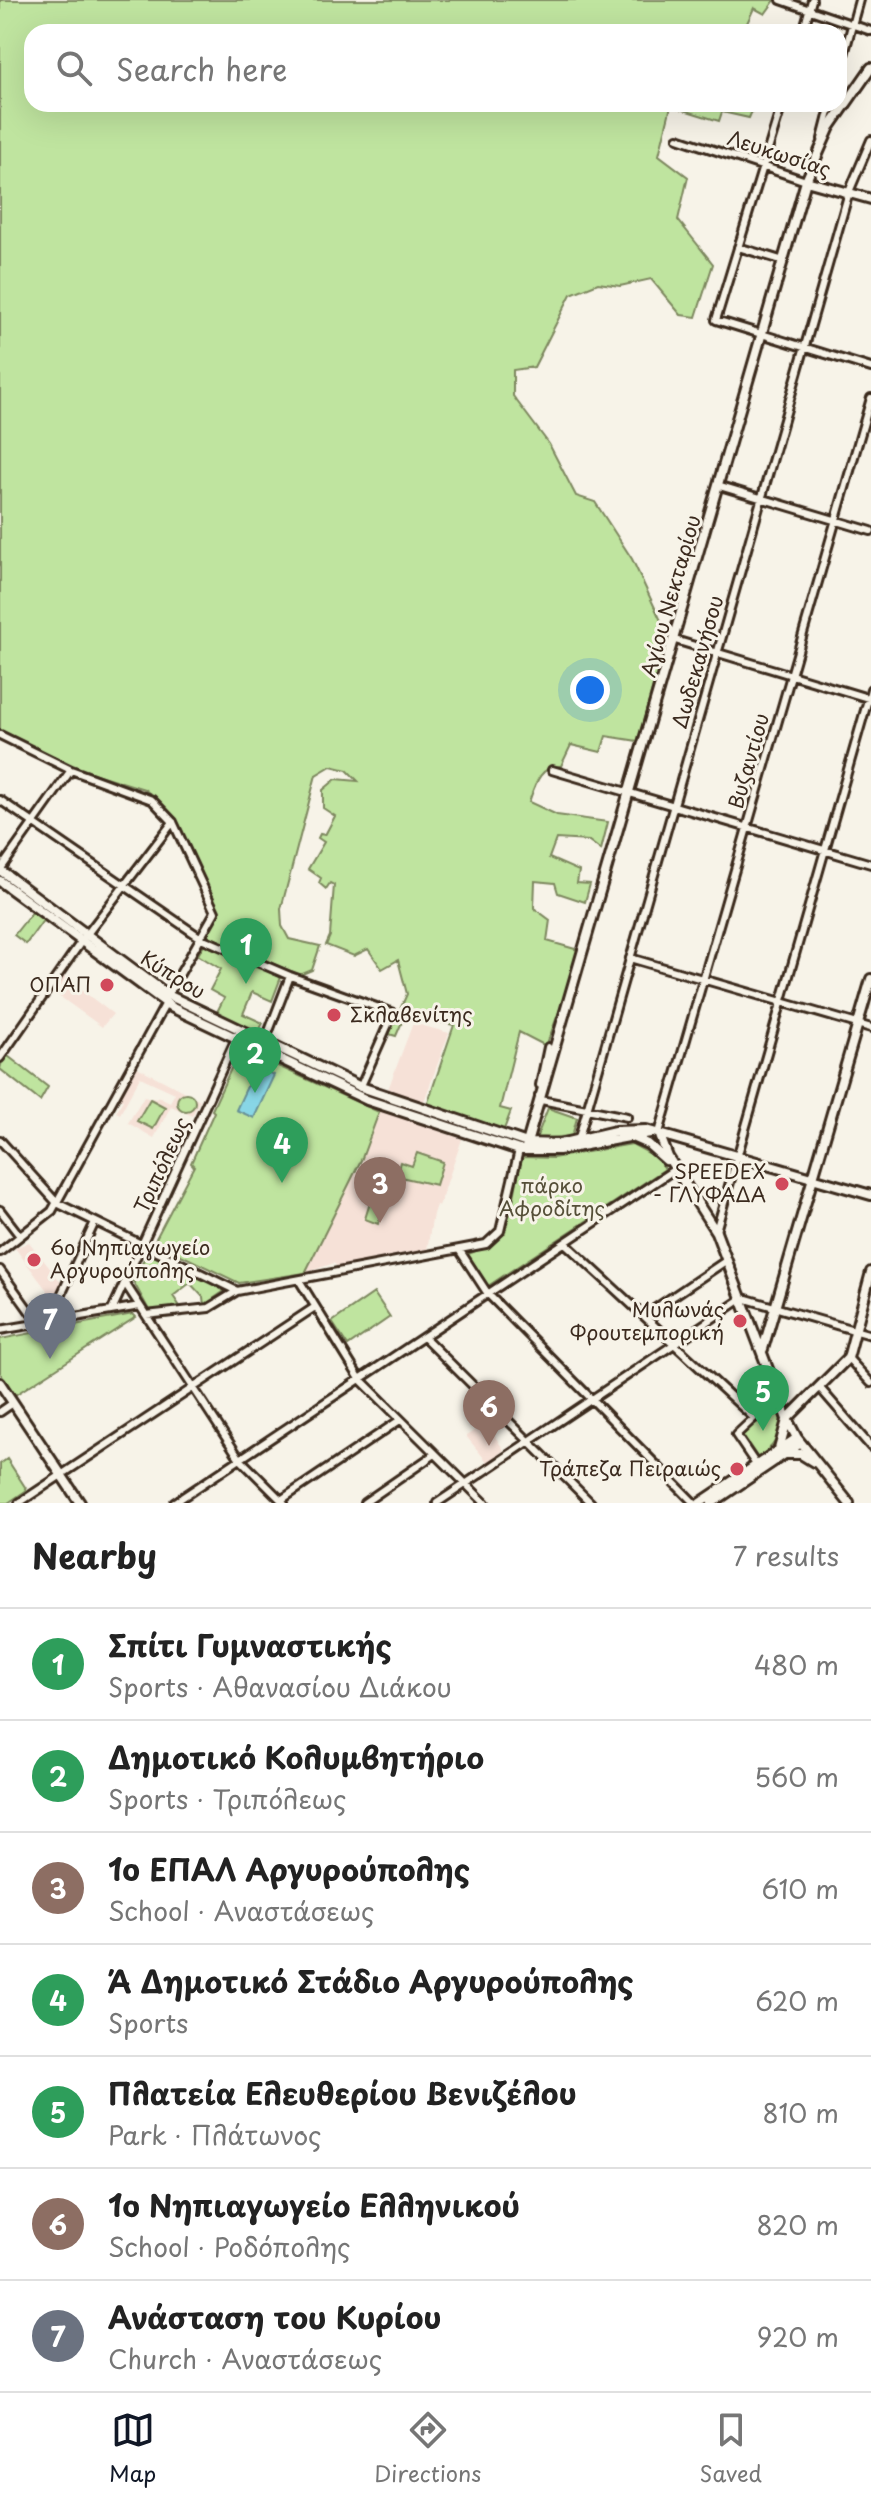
<!DOCTYPE html>
<html lang="en">
<head>
<meta charset="utf-8">
<style>
  body { margin:0; font-family:"Playpen Sans",sans-serif; background:#f6f6f6; color:#222 }
  .you { position:absolute; left:590px; top:690px; width:28px; height:28px; margin:-20px; border:6px solid #fff; border-radius:50%; background:#1a73e8; box-shadow:0 0 0 12px #1a73e833 }
  .badge { display:grid; place-items:center; width:52px; height:52px; border-radius:50%; background:#111827; color:#fff; font-size:26px; font-weight:700 }
  .pin { position:absolute; translate:-50% -66px; filter:drop-shadow(0 2px 4px #0008) }
  .pin::after { content:''; position:absolute; top:42px; width:28px; height:24px; background:inherit; clip-path:polygon(0 0,100% 0,50% 100%) }
  .list { margin:0; padding:0; list-style:none }
  h2 { display:flex; justify-content:space-between; align-items:center; height:104px; margin:0; padding:0 32px; font-size:34px }
  h2 small { font-size:26px; font-weight:400; color:#767676 }
  .list li { display:grid; grid-template-columns:52px 1fr auto; gap:24px; align-items:center; box-sizing:border-box; height:112px; padding:0 32px; border-top:2px solid #e0e0e0 }
  .list b { display:block; font-size:30px; white-space:nowrap }
  .list p { margin:0; font-size:26px; white-space:nowrap; color:#767676 }
  .list em { font-size:26px; font-style:normal; color:#767676 }
  .icon { flex:none; width:44px; height:44px; fill:none; stroke:currentColor; stroke-width:2; stroke-linecap:round; stroke-linejoin:round }
  .map { position:relative; flex:none; width:871px; height:1503px; overflow:hidden }
  .search { position:absolute; background:#fff; box-shadow:0 8px 32px #0002; left:24px; right:24px; top:24px; height:88px; display:flex; align-items:center; gap:20px; box-sizing:border-box; padding:0 28px; border-radius:24px; color:#767676; font-size:30px }
  .sheet { height:888px; background:#fff }
  nav { display:flex; justify-content:space-around; align-items:center; box-sizing:border-box; height:112px; border-top:2px solid #e0e0e0; background:#fff; font-size:22px; color:#767676 }
  nav a { display:grid; justify-items:center; gap:4px }
  nav .on { color:#111827 }
  .map>svg:first-child { display:block }
</style>
</head>
<body>
<div class="map">
<svg width="871" height="1503" viewBox="0 0 871 1503">
  <rect width="100%" height="100%" fill="#f7f3e8"/>
  <filter id="ink" filterUnits="userSpaceOnUse"><feTurbulence type="fractalNoise" baseFrequency=".0125" numOctaves="2"/><feDisplacementMap in="SourceGraphic" scale="16" xChannelSelector="R" yChannelSelector="G"/><feConvolveMatrix kernelMatrix="1 2 1 2 8 2 1 2 1" color-interpolation-filters="sRGB"/></filter>
  <g filter="url(#ink)">
    <path fill="#f6e1d7" d="M63,976l50,38 -11,13 -50,-36z
      M413,1023l36,10 -26,71 -36,-12z
      M137,1067l63,33 -8,16 -21,-10 -17,32 -26,-15 16,-27 12,3 2,-3 12,6 5,-9 -35,-16 -20,37 -4,-2 7,-12 -4,-2z
      M379,1110l83,29 -23,67 -3,-1 -3,9 -6,36 -90,17 -3,-4 -29,10 57,-115z
      M29,1242l35,44 -9,15 -40,-53z
      M486,1423l18,27 -16,13 -22,-27z"/>
    <path fill="#bfe49f" stroke="#7d875e" stroke-width="2" d="M0,0h775l-10,14 -11,-6 -11,24h-711v72h723l-6,14 -27,-6 -3,9 -48,-15 -12,49 29,22 -10,43 35,44 -17,53 -15,-2 -30,-36 -31,7 -22,-3 -27,11 -37,73 -21,3v26l36,48 27,52 19,6 37,57 31,66 6,3 -31,113 -32,-5 -5,16 -30,-7 -10,21c-21,-1 -26,19 -32,36l28,13 51,7 -7,28 -12,-9 -33,-2 -7,19 30,13 -2,12 13,1 -5,18 -27,-9 -3,-10 -20,-2 -1,27 16,12 -3,21 35,10 -36,95 -27,-14 -19,76 11,3 -8,21 -76,-27 27,-80 -49,-10 -9,21 -7,-2 18,-40 -9,-34 -16,9 -14,-20 -14,7 -28,-11 4,-9 4,-51 -4,-2 -4,6 -7,-6 2,-5 -13,-9 16,-27 -6,-4 2,-4 5,1 10,-19 -12,-8v-18l13,-11 22,2 -11,-11 -16,-4 -15,9 -35,134 1,17 7,13 31,7 -8,24 -12,5 -93,-39 12,-23 -43,-93 -16,-18 -16,-13 -71,-22 -73,-36z
      M33,911l11,8 -18,25 -12,-9z
      M204,944l77,33 -9,24 -20,-9 -9,22 20,9 -6,12 -42,-19 9,-18 -14,-8 11,-21 -23,-14z
      M240,1049l139,63 -17,46 -57,115 -66,10 -85,-41 40,-76 -3,-3 23,-51 -2,-2z
      M4,1053l44,34 -8,14 -40,-32z
      M177 1102a9 9 0 1 1 18 0a9 9 0 1 1-18 0Z
      M150,1099l15,8 -12,22 -16,-8z
      M548,1108l29,10 -5,18 -36,3z
      M632,1144l26,14 7,11 -177,117 -20,-32c48,-15 43,-53 54,-97l31,1z
      M417,1153l26,9 -7,23 -40,-9 4,-14 12,4z
      M373,1193l14,5 -9,26 -13,-5z
      M147,1253l79,37 -22,15 -1,-8 -13,-14 -17,13 8,12 -31,4 -17,-31z
      M374,1293l16,24 -42,29 -16,-24z
      M133,1314l3,3 -121,78 -15,-22v-34z
      M777,1402c8,28 4,39 -19,56l-17,-25 23,-15 -2,-6z
      M7,1459l20,31 -19,13h-8v-39z"/>
    <path fill="#88d6e6" stroke="#699196" stroke-width="2" d="M256,1067l18,8 -20,43 -18,-8z"/>
    <g fill="none" stroke-linecap="round" stroke-linejoin="round">
      <g stroke="#3b2a1e" stroke-width="12">
        <path id="street" d="M781,0l90,31
          M803,32l9,-32
          M839,73l20,-73
          M782,104l-66,216 155,48
          M678,138l128,43
          M822,139l9,-35
          M738,247l46,14
          M720,486l151,45
          M675,640l196,59
          M0,735l71,35 81,30 21,22 42,90 -47,83
          M552,770l319,94
          M0,800l201,138 89,38 103,37 -33,75
          M0,870l71,-100
          M630,958l241,70
          M264,1044l26,-68
          M0,1058l81,-116 92,-120
          M540,1085l8,-38
          M539,1096l2,4 86,17
          M659,1133l212,-735
          M0,1140l57,63 180,88
          M578,1141l271,-949 22,-52
          M0,1210l20,26
          M716,1231l155,-542
          M565,1243l189,175 -18,17 21,31
          M460,1251l28,43 206,209
          M0,1252l52,-41 114,-208
          M0,1270l38,53
          M299,1280l61,99 125,124
          M125,1283l15,23
          M112,1310l127,-278
          M146,1315l63,-7 28,-17 249,-47 14,-13 19,-81
          M644,1316l83,-56
          M53,1321l3,-15 39,-84
          M0,1330l140,-24 100,153 44,44
          M424,1337l167,166
          M848,1358l23,25
          M819,1387l52,60
          M0,1412l13,-9
          M281,1500l119,-80
          M19,1503l296,-196
          M174,1503l501,-334
          M364,1503l71,-49
          M437,1503l306,-205 128,37"/>
      </g>
      <g stroke="#3b2a1e" stroke-width="14">
        <path id="secondary" d="M806,181l65,18
          M0,870l168,125 193,92 166,56 33,1 55,-13 31,-1 225,65
          M0,881l173,127 194,92 152,50h40l91,-17
          M659,1133l9,24 48,75 71,187 10,19 52,65
          M632,1137l16,7 18,16
          M527,1143l279,-962 24,-54 41,-59
          M763,1349l108,-370
          M0,1383l80,120
          M787,1419l61,-61 23,-86
          M779,1449l8,-29
          M785,1454h16l13,8
          M700,1503l97,-65
          M712,1503l89,-60"/>
      </g>
      <use href="#street" stroke="#f7f3e8" stroke-width="6"/>
      <use href="#secondary" stroke="#f7f3e8" stroke-width="8"/>
    </g>
  </g>
  <g fill="#d1495b" stroke="#f7f3e8" stroke-width="3">
    <circle cx="107" cy="985" r="8"/>
    <circle cx="334" cy="1015" r="8"/>
    <circle cx="782" cy="1184" r="8"/>
    <circle cx="34" cy="1260" r="8"/>
    <circle cx="740" cy="1321" r="8"/>
    <circle cx="737" cy="1469" r="8"/>
  </g>
  <g text-anchor="middle" stroke-width="6" stroke-linejoin="round" paint-order="stroke">
    <g font-size="20" fill="#3b2a1e" stroke="#f7f3e8">
      <text transform="translate(779 154) rotate(18)" y="7">Λευκωσίας</text>
      <text transform="translate(671 596) rotate(-74)" y="7">Αγίου Νεκταρίου</text>
      <text transform="translate(698 662) rotate(-74)" y="7">Δωδεκανήσου</text>
      <text transform="translate(749 761) rotate(-74)" y="7">Βυζαντίου</text>
      <text transform="translate(173 975) rotate(32)" y="7">Κύπρου</text>
      <text transform="translate(162 1165) rotate(-65)" y="7">Τριπόλεως</text>
    </g>
    <g font-size="20" fill="#3b2a1e" stroke="#f7f3e8" text-anchor="end">
      <text x="91" y="992">ΟΠΑΠ</text>
      <text x="350" y="1022" text-anchor="start">Σκλαβενίτης</text>
      <text x="766" y="1179">SPEEDEX<tspan x="766" dy="23">- ΓΛΥΦΑΔΑ</tspan></text>
      <text x="50" y="1255" text-anchor="start">6ο Νηπιαγωγείο<tspan x="50" dy="23">Αργυρούπολης</tspan></text>
      <text x="724" y="1317">Μυλωνάς<tspan x="724" dy="23">Φρουτεμπορική</tspan></text>
      <text x="721" y="1476">Τράπεζα Πειραιώς</text>
    </g>
    <g font-size="20" fill="#554f38" stroke="#f7f3e8">
      <text x="552" y="1193">πάρκο<tspan x="552" dy="23">Αφροδίτης</tspan></text>
    </g>
  </g>
</svg>
<div class="you"></div>
<div class="pin badge" style="left:246px;top:984px;background:#2e9e5b">1</div>
<div class="pin badge" style="left:255px;top:1093px;background:#2e9e5b">2</div>
<div class="pin badge" style="left:380px;top:1223px;background:#8d6e63">3</div>
<div class="pin badge" style="left:282px;top:1183px;background:#2e9e5b">4</div>
<div class="pin badge" style="left:763px;top:1431px;background:#2e9e5b">5</div>
<div class="pin badge" style="left:489px;top:1446px;background:#8d6e63">6</div>
<div class="pin badge" style="left:50px;top:1359px;background:#6b7280">7</div>
<div class="search"><svg class="icon" aria-label="search" viewBox="0 0 24 24"><circle cx="10" cy="10" r="6"/><path d="M15 15l6 6"/></svg>Search here</div>
</div>
<section class="sheet">
<h2>Nearby<small>7 results</small></h2>
<ul class="list">
<li><span class="badge" style="background:#2e9e5b">1</span><div><b>Σπίτι Γυμναστικής</b><p>Sports · Αθανασίου Διάκου</p></div><em>480 m</em></li>
<li><span class="badge" style="background:#2e9e5b">2</span><div><b>Δημοτικό Κολυμβητήριο</b><p>Sports · Τριπόλεως</p></div><em>560 m</em></li>
<li><span class="badge" style="background:#8d6e63">3</span><div><b>1o ΕΠΑΛ Αργυρούπολης</b><p>School · Αναστάσεως</p></div><em>610 m</em></li>
<li><span class="badge" style="background:#2e9e5b">4</span><div><b>Α΄ Δημοτικό Στάδιο Αργυρούπολης</b><p>Sports</p></div><em>620 m</em></li>
<li><span class="badge" style="background:#2e9e5b">5</span><div><b>Πλατεία Ελευθερίου Βενιζέλου</b><p>Park · Πλάτωνος</p></div><em>810 m</em></li>
<li><span class="badge" style="background:#8d6e63">6</span><div><b>1ο Νηπιαγωγείο Ελληνικού</b><p>School · Ροδόπολης</p></div><em>820 m</em></li>
<li><span class="badge" style="background:#6b7280">7</span><div><b>Ανάσταση του Κυρίου</b><p>Church · Αναστάσεως</p></div><em>920 m</em></li>
</ul>
</section>
<nav>
<a class="on"><svg class="icon" aria-label="map" viewBox="0 0 24 24"><path d="M3 6l6-2 6 2 6-2v14l-6 2-6-2-6 2zM9 4v14M15 6v14"/></svg>Map</a>
<a><svg class="icon" aria-label="directions" viewBox="0 0 24 24"><path d="M12 3l9 9-9 9-9-9zM9 14v-3h6M13 9l2 2-2 2"/></svg>Directions</a>
<a><svg class="icon" aria-label="saved" viewBox="0 0 24 24"><path d="M7 4h10v16l-5-4-5 4z"/></svg>Saved</a>
</nav>
</body>
</html>
